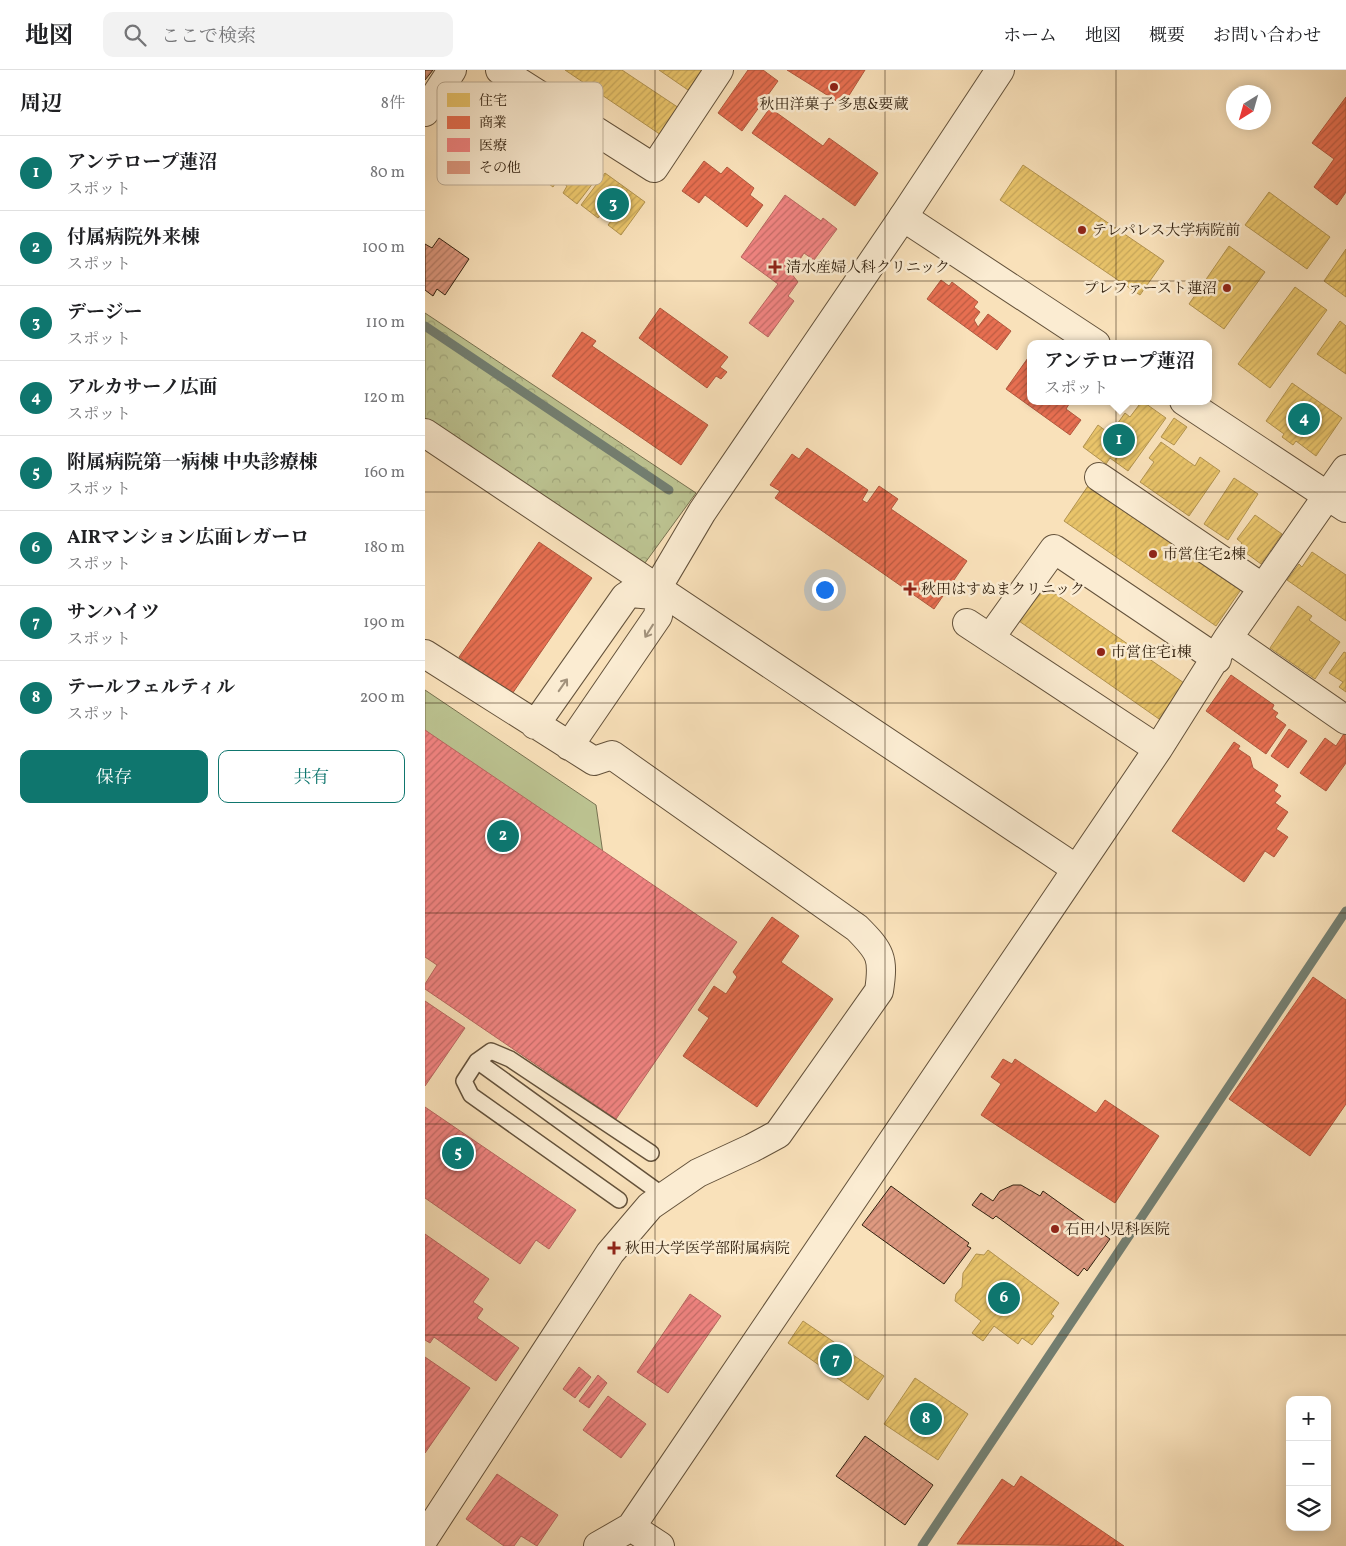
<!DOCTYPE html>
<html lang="ja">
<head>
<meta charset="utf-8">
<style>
  body { margin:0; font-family:Vollkorn,"Noto Serif JP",serif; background:#f2f2f2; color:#202124 }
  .controls { position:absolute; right:15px; bottom:15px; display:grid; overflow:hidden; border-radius:10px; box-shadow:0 2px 12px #0003 }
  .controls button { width:45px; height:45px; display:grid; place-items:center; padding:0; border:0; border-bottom:1px solid #e0e0e0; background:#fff; color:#202124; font:25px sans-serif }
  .compass { position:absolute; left:801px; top:15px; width:45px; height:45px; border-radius:50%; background:#fff; box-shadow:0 2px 12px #0003; rotate:217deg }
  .you { position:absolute; left:399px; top:519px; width:18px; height:18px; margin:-12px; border:4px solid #fff; border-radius:50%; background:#1a73e8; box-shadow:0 0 0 8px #1a73e833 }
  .badge { display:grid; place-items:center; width:32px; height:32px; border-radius:50%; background:#0f766e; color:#fff; font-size:16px; font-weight:700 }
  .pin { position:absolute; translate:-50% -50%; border:2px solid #fff; box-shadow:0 1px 5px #0006 }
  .popup { position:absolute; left:602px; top:270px; width:185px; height:65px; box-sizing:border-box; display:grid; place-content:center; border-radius:10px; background:#fff; filter:drop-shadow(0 1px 4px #0005); font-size:16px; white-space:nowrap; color:#757577 }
  .popup b { font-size:19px; color:#202124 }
  .popup::after { content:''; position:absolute; left:50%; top:100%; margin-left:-10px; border:10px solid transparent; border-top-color:#fff }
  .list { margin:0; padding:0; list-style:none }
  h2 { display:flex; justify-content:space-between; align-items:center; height:65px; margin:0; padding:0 20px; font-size:21px }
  h2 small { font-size:16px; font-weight:400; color:#757577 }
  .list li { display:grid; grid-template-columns:32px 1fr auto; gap:15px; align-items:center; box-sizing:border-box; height:75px; padding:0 20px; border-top:1px solid #e0e0e0 }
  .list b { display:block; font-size:19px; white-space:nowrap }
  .list p { margin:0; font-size:16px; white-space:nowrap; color:#757577 }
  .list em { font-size:16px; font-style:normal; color:#757577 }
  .actions { display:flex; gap:10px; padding:15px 20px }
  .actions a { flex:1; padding:11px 0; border:1px solid #0f766e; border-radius:10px; text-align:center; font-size:18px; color:#0f766e }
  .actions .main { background:#0f766e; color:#fff }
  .icon { flex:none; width:28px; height:28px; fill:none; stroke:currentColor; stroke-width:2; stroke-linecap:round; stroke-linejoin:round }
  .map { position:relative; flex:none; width:921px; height:1476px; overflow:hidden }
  header { display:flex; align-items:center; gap:30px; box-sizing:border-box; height:70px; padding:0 25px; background:#fff; border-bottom:1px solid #e0e0e0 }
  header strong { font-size:24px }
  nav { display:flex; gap:28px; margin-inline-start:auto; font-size:18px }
  .search { width:350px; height:45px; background:#f2f2f2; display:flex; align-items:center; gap:12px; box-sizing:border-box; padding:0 18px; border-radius:10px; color:#757577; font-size:19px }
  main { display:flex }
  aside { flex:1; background:#fff }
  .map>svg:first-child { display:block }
</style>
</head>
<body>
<header>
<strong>地図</strong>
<div class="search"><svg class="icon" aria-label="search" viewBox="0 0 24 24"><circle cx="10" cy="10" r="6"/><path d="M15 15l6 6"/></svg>ここで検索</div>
<nav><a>ホーム</a><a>地図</a><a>概要</a><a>お問い合わせ</a></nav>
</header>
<main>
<aside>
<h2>周辺<small>8件</small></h2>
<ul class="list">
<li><span class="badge">1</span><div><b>アンテロープ蓮沼</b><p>スポット</p></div><em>80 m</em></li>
<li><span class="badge">2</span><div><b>付属病院外来棟</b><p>スポット</p></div><em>100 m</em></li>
<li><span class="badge">3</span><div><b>デージー</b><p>スポット</p></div><em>110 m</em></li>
<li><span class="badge">4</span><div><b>アルカサーノ広面</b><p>スポット</p></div><em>120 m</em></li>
<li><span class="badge">5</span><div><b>附属病院第一病棟 中央診療棟</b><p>スポット</p></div><em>160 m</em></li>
<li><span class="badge">6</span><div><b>AIRマンション広面レガーロ</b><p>スポット</p></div><em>180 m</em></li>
<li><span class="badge">7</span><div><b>サンハイツ</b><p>スポット</p></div><em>190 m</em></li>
<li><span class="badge">8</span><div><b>テールフェルティル</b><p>スポット</p></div><em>200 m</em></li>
</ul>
<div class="actions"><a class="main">保存</a><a>共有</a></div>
</aside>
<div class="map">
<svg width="921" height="1476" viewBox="0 0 921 1476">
  <defs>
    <pattern id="park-crowns" width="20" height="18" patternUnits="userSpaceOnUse" patternTransform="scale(1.25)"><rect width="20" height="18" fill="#bcc391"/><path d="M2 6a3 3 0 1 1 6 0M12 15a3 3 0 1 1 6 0" fill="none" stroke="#a2a77c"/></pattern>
    <pattern id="homes-hatch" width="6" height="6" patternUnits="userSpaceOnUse" patternTransform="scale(1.25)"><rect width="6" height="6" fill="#e9c46a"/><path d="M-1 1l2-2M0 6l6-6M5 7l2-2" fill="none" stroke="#c8a85b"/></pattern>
    <pattern id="shops-hatch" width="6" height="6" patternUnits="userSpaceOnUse" patternTransform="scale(1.25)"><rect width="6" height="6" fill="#e76f51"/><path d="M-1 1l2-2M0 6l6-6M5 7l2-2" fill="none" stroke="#bc5b42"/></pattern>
    <pattern id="health-hatch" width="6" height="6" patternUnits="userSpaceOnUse" patternTransform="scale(1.25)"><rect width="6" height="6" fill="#f28482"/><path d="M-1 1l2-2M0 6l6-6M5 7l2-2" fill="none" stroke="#c56c69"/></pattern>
    <pattern id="building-hatch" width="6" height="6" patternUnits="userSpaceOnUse" patternTransform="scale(1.25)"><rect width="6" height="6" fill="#de9980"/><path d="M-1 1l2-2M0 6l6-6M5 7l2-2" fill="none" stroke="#b57c67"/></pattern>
  </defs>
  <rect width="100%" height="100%" fill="#f9e1ba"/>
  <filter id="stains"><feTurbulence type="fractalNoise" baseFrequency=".004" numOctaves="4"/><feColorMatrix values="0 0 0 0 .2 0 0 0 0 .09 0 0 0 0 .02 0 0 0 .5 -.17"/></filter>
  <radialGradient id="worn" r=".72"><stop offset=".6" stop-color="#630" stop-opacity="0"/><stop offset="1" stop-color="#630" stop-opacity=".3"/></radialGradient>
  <path fill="#bcc391" stroke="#787251" d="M0,620l171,115 7,49 -178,-123z"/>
  <path fill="url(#park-crowns)" stroke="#787251" d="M0,243l271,180 -54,74 -217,-142z"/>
  <path fill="url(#homes-hatch)" stroke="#b2934f" d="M140,0h57l57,38 -18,27z
    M234,0h43l-14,20z
    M45,15l38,29 -22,30 -15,-12 5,-7 -8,-5 -6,9 -16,-13z
    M90,43l40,30 -23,31 -14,-11 4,-6 -8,-7 -6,9 -17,-13z
    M136,74l39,30 -23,30 -14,-11 4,-7 -9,-7 -5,8 -16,-12z
    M598,95l141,96 -24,34 -140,-95z
    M180,103l40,29 -24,33 -13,-10 6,-8 -10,-7 -6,8 -17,-13z
    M844,122l61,45 -23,32 -62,-44z
    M804,176l36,26 -41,57 -35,-25z
    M921,179v48l-22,-16z
    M870,217l32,23 -57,78 -32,-24z
    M915,251l6,5v48l-29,-20z
    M867,313l50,35 -26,38 -20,-15 -3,4 -11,-8 2,-3 -18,-13z
    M717,331l24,17 -38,53 -18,-13 -4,6 -23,-17 15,-22 12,9 15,-21 5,4z
    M749,348l13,9 -13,18 -13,-8z
    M736,372l34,24 5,-9 20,14 -31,45 -49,-34 14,-20 -5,-4z
    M809,408l24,16 -30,46 -24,-16z
    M665,413l152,105 -26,38 -152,-105z
    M830,445l27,19 -21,30 -23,-17 4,-4 -5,-4z
    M887,482l34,23v46l-59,-41 12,-16 3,3z
    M619,516l140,97 -25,36 -140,-98z
    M873,536l14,10 -3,4 31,22 -25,37 -45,-31z
    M919,582l2,1v39l-7,-5 4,-5 -14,-9z
    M563,1180l71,53 -8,11 3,2 -22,29 -10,-7 -4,6 -24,-18 -11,15 -11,-8 9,-12 -26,-20 1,-7 6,-7 1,-14 13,-19 8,1z
    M378,1251l81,55 -16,24 -80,-57z
    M490,1308l53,36 -30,46 -54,-36z"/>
  <path fill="url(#shops-hatch)" stroke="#b1583e" d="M323,0h15l15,11 -36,50 -24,-18z
    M362,0h78l-22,35z
    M921,27v95l-9,13 -23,-18 20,-28 -22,-16z
    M345,38l53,38 6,-8 49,35 -23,33 -103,-73z
    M279,91l17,13 6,-7 27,21 -4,7 13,10 -16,22 -42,-32 -6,8 -17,-12z
    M516,210l8,6 3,-4 26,20 -4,5 6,5 -6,8 4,7 10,-13 23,17 -14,19 -70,-51z
    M235,238l68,49 -8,10 7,5 -6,7 -5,-3 -9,12 -68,-50z
    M157,262l14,9 -4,5 116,79 -27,40 -129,-89z
    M605,285v46h41l-5,8 15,11 -11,15 -64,-46z
    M382,378l61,42 -6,10 5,3 12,-17 19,13 -7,10 76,52 -33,48 -159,-111 5,-7 -10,-6 22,-31 7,5z
    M114,472l53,36 -80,116 -53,-37z
    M806,605l43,30 -2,4 6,4 -3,4 11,8 -20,29 -60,-43z
    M864,659l18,12 -19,27 -17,-12z
    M920,662l1,31 -20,28 -26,-18 25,-35 11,8z
    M809,672l6,4 -2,3 12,8 3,11 25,17 -4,6 7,5 -6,7 13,9 -12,17 12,8 -14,20 -9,-6 -21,31 -72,-51z
    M347,847l27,19 -18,26 52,37 -76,108 -74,-51 26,-38 -11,-8 16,-24 12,8 11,-17 -4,-5z
    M888,907l33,23v104l-36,52 -81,-57z
    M578,989l9,5 3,-5 81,54 9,-13 54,36 -44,67 -134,-88 20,-31 -10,-7z
    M596,1406l103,70 -167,-2 45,-65 12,8z"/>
  <path fill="url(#health-hatch)" stroke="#b96760" d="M360,125l36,26 2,-3 14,11 -23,31 -10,-7 -13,20 7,9 -10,14 6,5 -26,36 -19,-14 29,-39 -37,-27z
    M0,660l312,212 -121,177 -191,-130v-5l12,-19 -12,-8z
    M0,931l40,27 -40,58z
    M0,1037l151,103 -27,39 -13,-9 -16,24 -95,-66z
    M0,1164l64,45 -16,23 10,7 -6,9 42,30 -23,33 -62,-44 -4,6 -5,-3z
    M265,1224l31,22 -53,77 -31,-21z
    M0,1287l45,31 -45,65z
    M154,1297l12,10 -16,21 -12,-9z
    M173,1305l9,8 -18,25 -10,-7z
    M183,1326l38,28 -25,34 -38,-28z
    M72,1404l61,41 -21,31 -16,-10 -7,10h-10l-38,-27z"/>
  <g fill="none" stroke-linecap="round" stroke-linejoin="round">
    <path stroke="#737f72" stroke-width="9" d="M0,256l244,164
      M497,1476l424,-635"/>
  </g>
  <path fill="url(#building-hatch)" stroke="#321" d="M0,0h8l-8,10z
    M14,168l30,21 -24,36 -8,-6 -4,7 -8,-6v-46l7,4z
    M588,1115h8l19,11 3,-5 67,48 -23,32 -3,-3 -6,8 -82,-60 -3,3 -21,-14 9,-12 12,8 7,-10z
    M466,1116l78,57 -2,3 4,2 -27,36 -82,-59z
    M440,1366l68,49 -28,40 -69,-49z"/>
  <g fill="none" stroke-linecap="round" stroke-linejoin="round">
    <g stroke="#64523b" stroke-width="18">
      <path id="service" d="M52,991l187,135
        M194,1130l-148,-105 -7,-14 13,-20 14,-10 19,8 141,94"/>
    </g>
    <g stroke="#64523b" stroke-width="30">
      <path id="minor" d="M75,0l154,98 65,-98
        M0,42l27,-42
        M478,147l193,127
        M759,331l162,107
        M0,363l650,435
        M674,407l164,111
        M542,553l191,126
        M565,568l64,-89 163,110
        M803,568l118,82
        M206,1457l29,19
        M173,1476l33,-19 527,-778 70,-111 118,-169"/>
    </g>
    <g stroke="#64523b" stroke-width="30">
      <path id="tertiary" d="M0,584l169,107 18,-6 245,173c24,24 27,30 22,63l-101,143 -26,14 -54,25 -48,33 -40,47 -185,284
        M110,655l90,-128 6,-4 22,2
        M144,676l89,-130 2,-14 -7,-7 49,-83 201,-295 97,-147"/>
    </g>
    <use href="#service" stroke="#fbecd2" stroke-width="15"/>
    <use href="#minor" stroke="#fbecd2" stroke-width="28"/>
    <use href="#tertiary" stroke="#fbecd2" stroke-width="28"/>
  </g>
  <defs><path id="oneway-shaft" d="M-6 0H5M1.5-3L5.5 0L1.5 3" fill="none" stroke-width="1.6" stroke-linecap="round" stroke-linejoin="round" transform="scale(1.25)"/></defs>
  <g stroke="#a1917b">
    <use href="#oneway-shaft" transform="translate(224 561) rotate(122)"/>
    <use href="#oneway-shaft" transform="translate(138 615) rotate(-55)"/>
  </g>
  <path fill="none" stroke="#321" stroke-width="1" stroke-opacity="0.55" d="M230,0v1476M460,0v1476M691,0v1476M0,211h921M0,422h921M0,633h921M0,843h921M0,1054h921M0,1265h921"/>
  <g fill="#8f2418" stroke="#fbecd2" stroke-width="2">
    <circle cx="409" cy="17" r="5"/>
    <circle cx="657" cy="160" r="5"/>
    <path d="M347.5 189.5h5v5h5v5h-5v5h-5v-5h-5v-5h5z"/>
    <circle cx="802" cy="218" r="5"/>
    <circle cx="728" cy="484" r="5"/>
    <path d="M482.5 511.5h5v5h5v5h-5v5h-5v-5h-5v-5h5z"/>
    <circle cx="676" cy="582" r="5"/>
    <circle cx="630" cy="1159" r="5"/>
    <path d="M186.5 1170.5h5v5h5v5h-5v5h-5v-5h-5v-5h5z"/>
  </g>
  <g text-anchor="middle" stroke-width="5" stroke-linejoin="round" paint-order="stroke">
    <g font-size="15" fill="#321" stroke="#fbecd2" text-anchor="start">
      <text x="409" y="39" text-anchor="middle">秋田洋菓子 多恵&amp;要蔵</text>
      <text x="667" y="165">テレパレス大学病院前</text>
      <text x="361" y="202">清水産婦人科クリニック</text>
      <text x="792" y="223" text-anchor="end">プレファースト蓮沼</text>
      <text x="738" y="489">市営住宅2棟</text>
      <text x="496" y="524">秋田はすぬまクリニック</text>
      <text x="686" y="587">市営住宅1棟</text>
      <text x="640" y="1164">石田小児科医院</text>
      <text x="200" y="1183">秋田大学医学部附属病院</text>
    </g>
  </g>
  <rect x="12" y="12" width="166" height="103" rx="8" fill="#fbecd2" stroke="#bfaf98" stroke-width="1"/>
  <rect x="22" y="23" width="23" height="14" fill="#e9c46a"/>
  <rect x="22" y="46" width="23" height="13" fill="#e76f51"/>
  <rect x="22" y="68" width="23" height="14" fill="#f28482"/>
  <rect x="22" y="91" width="23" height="13" fill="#de9980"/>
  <g font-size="14" fill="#321">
    <text x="54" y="35">住宅</text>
    <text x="54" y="57">商業</text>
    <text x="54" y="80">医療</text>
    <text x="54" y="102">その他</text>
  </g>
  <rect width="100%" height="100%" filter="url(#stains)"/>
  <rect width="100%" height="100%" fill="url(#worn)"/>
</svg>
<div class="controls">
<button>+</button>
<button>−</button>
<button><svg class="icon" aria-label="layers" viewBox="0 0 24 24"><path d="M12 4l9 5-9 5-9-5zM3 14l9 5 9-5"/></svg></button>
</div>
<svg class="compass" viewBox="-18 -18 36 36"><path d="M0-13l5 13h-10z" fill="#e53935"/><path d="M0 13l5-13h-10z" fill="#757577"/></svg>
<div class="you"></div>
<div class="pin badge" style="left:694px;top:370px">1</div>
<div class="popup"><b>アンテロープ蓮沼</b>スポット</div>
<div class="pin badge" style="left:78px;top:766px">2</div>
<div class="pin badge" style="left:188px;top:134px">3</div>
<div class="pin badge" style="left:879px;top:349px">4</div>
<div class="pin badge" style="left:33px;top:1083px">5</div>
<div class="pin badge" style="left:579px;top:1228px">6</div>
<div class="pin badge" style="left:411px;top:1290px">7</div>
<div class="pin badge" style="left:501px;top:1349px">8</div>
</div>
</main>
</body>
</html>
